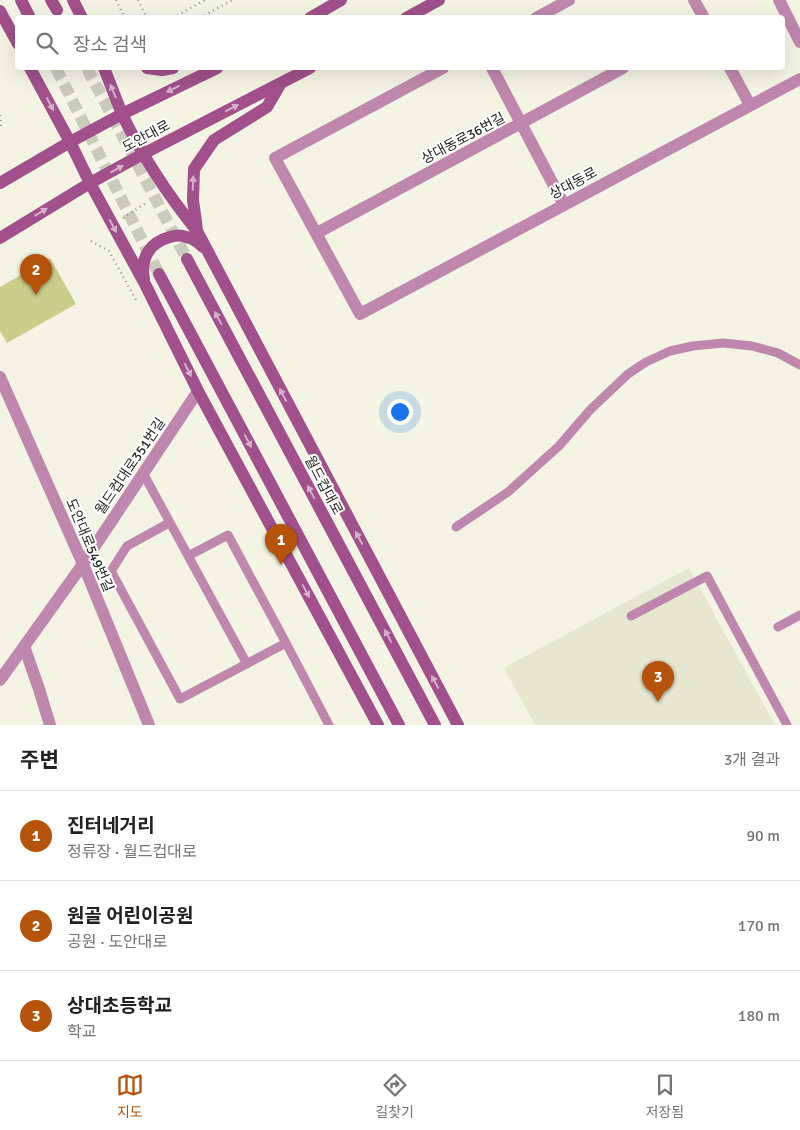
<!DOCTYPE html>
<html lang="ko">
<head>
<meta charset="utf-8">
<style>
  body { margin:0; font-family:Signika,"Noto Sans KR",sans-serif; background:#f6f6f6; color:#202124 }
  .you { position:absolute; left:399px; top:411px; width:18px; height:18px; margin:-12px; border:4px solid #fff; border-radius:50%; background:#1a73e8; box-shadow:0 0 0 8px #1a73e833 }
  .badge { display:grid; place-items:center; width:32px; height:32px; border-radius:50%; background:#b45309; color:#fff; font-size:16px; font-weight:700 }
  .pin { position:absolute; translate:-50% -41px; filter:drop-shadow(0 1px 2px #0008) }
  .pin::after { content:''; position:absolute; top:26px; width:18px; height:15px; background:inherit; clip-path:polygon(0 0,100% 0,50% 100%) }
  .list { margin:0; padding:0; list-style:none }
  h2 { display:flex; justify-content:space-between; align-items:center; height:65px; margin:0; padding:0 20px; font-size:21px }
  h2 small { font-size:16px; font-weight:400; color:#757577 }
  .list li { display:grid; grid-template-columns:32px 1fr auto; gap:15px; align-items:center; box-sizing:border-box; height:90px; padding:0 20px; border-top:1px solid #e0e0e0 }
  .list b { display:block; font-size:19px; white-space:nowrap }
  .list p { margin:0; font-size:16px; white-space:nowrap; color:#757577 }
  .list em { font-size:16px; font-style:normal; color:#757577 }
  .icon { flex:none; width:28px; height:28px; fill:none; stroke:currentColor; stroke-width:2; stroke-linecap:round; stroke-linejoin:round }
  .map { position:relative; flex:none; width:800px; height:725px; overflow:hidden }
  .search { position:absolute; background:#fff; box-shadow:0 5px 20px #0002; left:15px; right:15px; top:15px; height:55px; display:flex; align-items:center; gap:12px; box-sizing:border-box; padding:0 18px; border-radius:5px; color:#757577; font-size:19px }
  .sheet { height:335px; background:#fff }
  nav { display:flex; justify-content:space-around; align-items:center; box-sizing:border-box; height:70px; border-top:1px solid #e0e0e0; background:#fff; font-size:14px; color:#757577 }
  nav a { display:grid; justify-items:center; gap:2px }
  nav .on { color:#b45309 }
  .map>svg:first-child { display:block }
</style>
</head>
<body>
<div class="map">
<svg width="800" height="725" viewBox="0 0 800 725">
  <rect width="100%" height="100%" fill="#f3f4e4"/>
  <path fill="#e5e7d0" d="M689,568l86,157h-240l-31,-57z"/>
  <path fill="#cace8a" d="M50,258l26,46 -69,39 -7,-12v-44z"/>
  <g fill="none" stroke-linecap="round" stroke-linejoin="round">
    <path stroke="#cacbbd" stroke-width="12" stroke-dasharray="12 6" stroke-linecap="butt" d="M56,68l103,206
      M87,68l100,191"/>
    <path stroke="#949589" stroke-width="2.5" stroke-dasharray="1 4" stroke-linecap="butt" d="M116,0l9,18
      M138,0l9,18
      M173,18l32,-18
      M200,18l32,-18
      M0,115l1,12
      M123,218l23,-15
      M91,241l18,10 27,49"/>
    <path stroke="#bf87ad" stroke-width="9" d="M143,473l104,191
      M169,523l-42,23 -16,25 69,128 106,-56 43,82
      M456,527l52,-35 51,-46 31,-36 38,-36 18,-12 24,-11 23,-5 30,-3 29,3 26,7 22,12
      M188,556l40,-21 58,108
      M631,616l76,-40 80,149
      M778,627l22,-12"/>
    <path stroke="#bf87ad" stroke-width="12" d="M694,0l10,18
      M779,0l21,42
      M536,18l33,-18
      M443,68l-168,90 85,156 440,-235
      M492,68l72,137
      M730,68l20,37
      M317,233l306,-165
      M0,377l83,187 66,161
      M24,646l15,43 11,36
      M0,680l83,-116 115,-173"/>
    <path stroke="#a1508b" stroke-width="12" d="M21,0l9,18
      M51,0l6,10
      M73,0l9,18
      M0,11l18,33
      M310,18l31,-18
      M406,18l33,-18
      M30,68l40,74 20,41 56,103 52,105 180,334
      M104,68c6,15 12,31 18,46 20,42 46,81 75,117l261,494
      M147,68l15,2 11,-2
      M0,183l70,-41 52,-28 95,-46
      M197,231l-1,-9 -3,-22 1,-31 20,-29 53,-33 14,-24
      M0,238l90,-55 53,-29 167,-86
      M187,259l248,466
      M159,274l240,451
      M144,279c-4,-21 6,-37 26,-42 6,-2 11,-2 16,0 7,1 12,5 17,10"/>
  </g>
  <defs><path id="oneway-solid" d="M-6-.8H1V-3.2L6.5 0L1 3.2V.8H-6Z" transform="scale(1.25)"/></defs>
  <g fill="#d5b0cb">
    <use href="#oneway-solid" transform="translate(173 89) rotate(154)"/>
    <use href="#oneway-solid" transform="translate(113 91) rotate(-112)"/>
    <use href="#oneway-solid" transform="translate(50 104) rotate(62)"/>
    <use href="#oneway-solid" transform="translate(232 108) rotate(-27)"/>
    <use href="#oneway-solid" transform="translate(117 169) rotate(-29)"/>
    <use href="#oneway-solid" transform="translate(193 183) rotate(-88)"/>
    <use href="#oneway-solid" transform="translate(41 212) rotate(-31)"/>
    <use href="#oneway-solid" transform="translate(113 226) rotate(62)"/>
    <use href="#oneway-solid" transform="translate(218 318) rotate(-118)"/>
    <use href="#oneway-solid" transform="translate(188 370) rotate(63)"/>
    <use href="#oneway-solid" transform="translate(283 395) rotate(-118)"/>
    <use href="#oneway-solid" transform="translate(248 441) rotate(62)"/>
    <use href="#oneway-solid" transform="translate(311 492) rotate(-118)"/>
    <use href="#oneway-solid" transform="translate(359 538) rotate(-118)"/>
    <use href="#oneway-solid" transform="translate(306 591) rotate(62)"/>
    <use href="#oneway-solid" transform="translate(388 636) rotate(-118)"/>
    <use href="#oneway-solid" transform="translate(435 682) rotate(-118)"/>
  </g>
  <g text-anchor="middle" stroke-width="4" stroke-linejoin="round" paint-order="stroke">
    <g font-size="14" fill="#262721" stroke="#fff">
      <text transform="translate(146 136) rotate(-28)" y="5">도안대로</text>
      <text transform="translate(463 138) rotate(-28)" y="5">상대동로36번길</text>
      <text transform="translate(573 183) rotate(-28)" y="5">상대동로</text>
      <text transform="translate(130 466) rotate(-56)" y="5">월드컵대로351번길</text>
      <text transform="translate(324 485) rotate(62)" y="5">월드컵대로</text>
      <text transform="translate(90 545) rotate(67)" y="5">도안대로549번길</text>
    </g>
  </g>
</svg>
<div class="you"></div>
<div class="pin badge" style="left:281px;top:565px">1</div>
<div class="pin badge" style="left:36px;top:295px">2</div>
<div class="pin badge" style="left:658px;top:702px">3</div>
<div class="search"><svg class="icon" aria-label="search" viewBox="0 0 24 24"><circle cx="10" cy="10" r="6"/><path d="M15 15l6 6"/></svg>장소 검색</div>
</div>
<section class="sheet">
<h2>주변<small>3개 결과</small></h2>
<ul class="list">
<li><span class="badge">1</span><div><b>진터네거리</b><p>정류장 · 월드컵대로</p></div><em>90 m</em></li>
<li><span class="badge">2</span><div><b>원골 어린이공원</b><p>공원 · 도안대로</p></div><em>170 m</em></li>
<li><span class="badge">3</span><div><b>상대초등학교</b><p>학교</p></div><em>180 m</em></li>
</ul>
</section>
<nav>
<a class="on"><svg class="icon" aria-label="map" viewBox="0 0 24 24"><path d="M3 6l6-2 6 2 6-2v14l-6 2-6-2-6 2zM9 4v14M15 6v14"/></svg>지도</a>
<a><svg class="icon" aria-label="directions" viewBox="0 0 24 24"><path d="M12 3l9 9-9 9-9-9zM9 14v-3h6M13 9l2 2-2 2"/></svg>길찾기</a>
<a><svg class="icon" aria-label="saved" viewBox="0 0 24 24"><path d="M7 4h10v16l-5-4-5 4z"/></svg>저장됨</a>
</nav>
</body>
</html>
